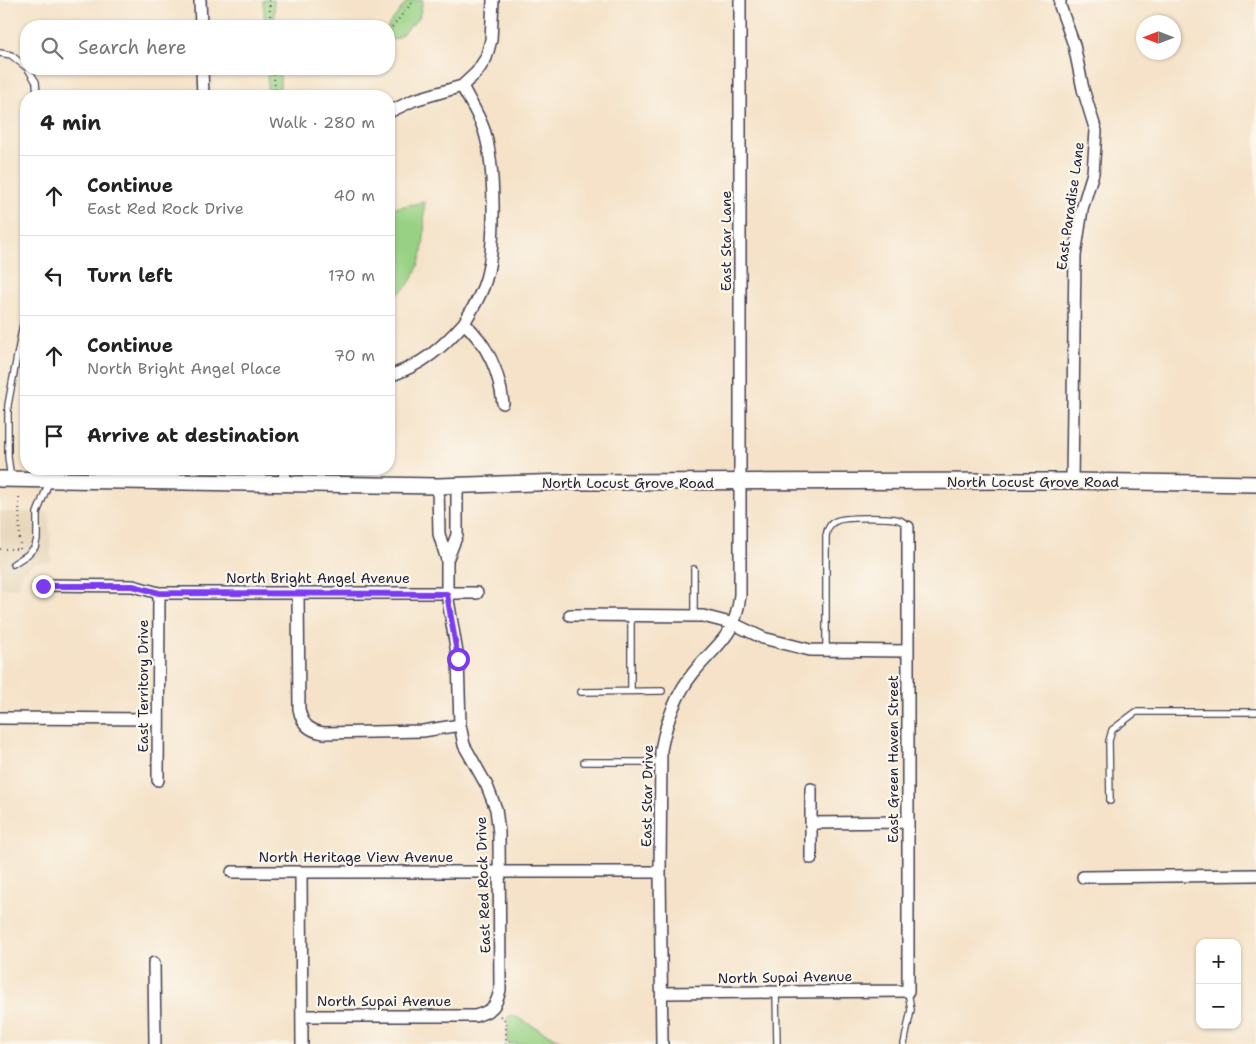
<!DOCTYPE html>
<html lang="en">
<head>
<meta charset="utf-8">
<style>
  body { margin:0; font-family:"Shantell Sans",sans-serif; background:#f6f6f6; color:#222 }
  .controls { position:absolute; right:15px; bottom:15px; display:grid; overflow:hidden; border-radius:10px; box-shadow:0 1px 4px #0004 }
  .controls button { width:45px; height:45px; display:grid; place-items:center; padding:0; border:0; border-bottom:1px solid #e0e0e0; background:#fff; color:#222; font:25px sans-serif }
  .compass { position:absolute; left:1136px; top:15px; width:45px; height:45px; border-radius:50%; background:#fff; box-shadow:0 1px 4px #0004; rotate:270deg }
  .stop { position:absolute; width:15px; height:15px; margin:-11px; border:4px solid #7c3aed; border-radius:50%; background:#fff }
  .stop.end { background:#7c3aed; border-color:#fff; box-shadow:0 1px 5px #0008 }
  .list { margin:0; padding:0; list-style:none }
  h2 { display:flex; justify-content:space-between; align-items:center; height:65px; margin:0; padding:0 20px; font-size:21px }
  h2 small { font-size:16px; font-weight:400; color:#767676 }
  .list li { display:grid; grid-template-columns:32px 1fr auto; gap:15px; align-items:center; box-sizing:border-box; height:80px; padding:0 20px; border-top:1px solid #e0e0e0 }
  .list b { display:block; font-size:19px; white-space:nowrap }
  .list p { margin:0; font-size:16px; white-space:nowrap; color:#767676 }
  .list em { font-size:16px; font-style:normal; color:#767676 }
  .icon { flex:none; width:28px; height:28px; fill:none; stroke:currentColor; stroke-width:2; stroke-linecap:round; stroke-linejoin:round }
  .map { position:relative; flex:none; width:1256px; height:1044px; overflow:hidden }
  .search { position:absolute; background:#fff; box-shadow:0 1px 4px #0004; left:20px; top:20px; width:375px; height:55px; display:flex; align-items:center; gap:12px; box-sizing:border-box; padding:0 18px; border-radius:20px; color:#767676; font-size:19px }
  .panel { position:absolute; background:#fff; box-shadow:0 1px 4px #0004; left:20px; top:90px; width:375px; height:385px; border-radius:20px }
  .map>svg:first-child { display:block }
</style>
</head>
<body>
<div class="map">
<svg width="1256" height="1044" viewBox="0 0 1256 1044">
  <rect width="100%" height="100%" fill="#fbf7ec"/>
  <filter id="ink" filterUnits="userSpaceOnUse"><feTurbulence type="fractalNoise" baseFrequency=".02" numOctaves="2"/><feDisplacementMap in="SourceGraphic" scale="10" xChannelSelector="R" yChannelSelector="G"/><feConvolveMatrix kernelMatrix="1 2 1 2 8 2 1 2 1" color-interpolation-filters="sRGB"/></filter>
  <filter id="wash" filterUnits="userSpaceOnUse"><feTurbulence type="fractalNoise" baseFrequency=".0096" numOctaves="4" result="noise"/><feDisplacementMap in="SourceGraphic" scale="20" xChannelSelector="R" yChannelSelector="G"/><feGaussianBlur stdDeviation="1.12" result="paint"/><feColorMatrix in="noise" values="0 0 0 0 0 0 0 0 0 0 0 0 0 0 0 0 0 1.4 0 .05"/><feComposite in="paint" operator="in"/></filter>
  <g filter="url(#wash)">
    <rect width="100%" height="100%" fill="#f5e2c8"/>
    <path fill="#e6d4b7" d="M0,512h49l3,50 -18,1 -13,11 -3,14h-18z"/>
    <path fill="#99d184" stroke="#5e7a60" d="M263,0h11l1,26h-10z
      M408,0h15l-4,18 -21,20 -9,3 -1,-15z
      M267,69h13v27h-12z
      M424,202c1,28 2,60 -17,84 -5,5 -12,10 -18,15v-92z
      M512,1015l55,29h-59v-27z"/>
  </g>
  <g filter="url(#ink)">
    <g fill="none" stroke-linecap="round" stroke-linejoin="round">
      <g stroke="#423f50" stroke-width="8">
        <path id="lane" d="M0,53l11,2 15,12
          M28,69l8,13 1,14
          M11,479l-3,-22v-52l18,-97
          M13,564l14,-9 8,-8 2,-8v-26l12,-31
          M631,615v76
          M694,616v-47
          M826,652v-116c1,-6 4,-13 10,-15 7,-4 54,-4 63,-1 4,1 6,3 9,7
          M581,692l81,-1
          M584,762h76
          M1110,801l-1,-60 3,-11 24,-18h120
          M776,992l1,52
          M904,1044l7,-34 -3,-19"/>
      </g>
      <g stroke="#423f50" stroke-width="14">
        <path id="street" d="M200,0l1,26
          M1060,0v6l14,39 9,44 13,42 -3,42 -11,36 -7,47 -3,225
          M202,69l1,27
          M462,86c7,14 17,29 22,44 11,34 12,110 3,145 -4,17 -14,33 -23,48 24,22 35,48 39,80
          M389,112l25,-12 48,-14 15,-14 9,-14 5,-18 2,-40
          M389,376c33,-11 52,-27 75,-53
          M284,483l1,-14
          M447,560l10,-25v-50
          M43,585l90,1 26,7h318
          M298,593l1,116c3,15 10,22 25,24l99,-2 37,-6
          M570,615l133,1 31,8 29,14 47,12 98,1
          M0,718l158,1
          M158,780l1,-187
          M812,823l96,-1
          M811,858v-69
          M232,872h428
          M301,872l1,172
          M1083,877l173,-2
          M154,963l1,81
          M662,993l246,-2v-464
          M302,1016h173c17,-5 21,-9 25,-26l-1,-157 -3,-24 -9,-23 -23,-41 -4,-20 -2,-66 -11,-65v-34l-8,-26 -1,-48
          M662,1044l-2,-172 1,-122c5,-27 15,-56 33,-78 24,-30 41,-34 46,-77v-595"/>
      </g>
      <g stroke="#423f50" stroke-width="18">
        <path id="secondary" d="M0,479l438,7 129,-4 505,-1 184,3"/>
      </g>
      <path stroke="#423f50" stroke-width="2" stroke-dasharray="1 4" stroke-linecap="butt" d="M269,0l2,26
        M389,31l25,-31
        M273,69l3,27
        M0,549h20l-1,-54
        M500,1016l6,5v23"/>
      <use href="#lane" stroke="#fff" stroke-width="5.5"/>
      <use href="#street" stroke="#fff" stroke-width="11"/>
      <use href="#secondary" stroke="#fff" stroke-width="15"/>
    </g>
  </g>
  <g fill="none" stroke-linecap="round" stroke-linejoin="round" filter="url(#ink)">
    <path stroke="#7c3aed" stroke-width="6" d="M43,586h90l26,7 288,1 11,65"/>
  </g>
  <g text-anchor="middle" stroke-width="4.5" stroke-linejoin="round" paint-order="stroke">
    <g font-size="14" fill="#22223b" stroke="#fbf7ec">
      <text transform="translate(1070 206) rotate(-82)" y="5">East Paradise Lane</text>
      <text transform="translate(726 241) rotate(-90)" y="5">East Star Lane</text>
      <text x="1033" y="487">North Locust Grove Road</text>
      <text x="628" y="488">North Locust Grove Road</text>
      <text x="318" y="583">North Bright Angel Avenue</text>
      <text transform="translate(143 686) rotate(-90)" y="5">East Territory Drive</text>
      <text transform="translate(893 759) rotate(-90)" y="5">East Green Haven Street</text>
      <text transform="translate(647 796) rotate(-89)" y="5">East Star Drive</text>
      <text x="356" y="862">North Heritage View Avenue</text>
      <text transform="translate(483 885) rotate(-92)" y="5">East Red Rock Drive</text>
      <text transform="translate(785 977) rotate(-1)" y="5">North Supai Avenue</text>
      <text x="384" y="1006">North Supai Avenue</text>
    </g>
  </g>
</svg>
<div class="controls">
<button>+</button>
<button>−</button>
</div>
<svg class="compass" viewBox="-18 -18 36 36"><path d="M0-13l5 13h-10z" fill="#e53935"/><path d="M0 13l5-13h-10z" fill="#767676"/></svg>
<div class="stop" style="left:458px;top:659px"></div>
<div class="stop end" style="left:43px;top:586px"></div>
<div class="search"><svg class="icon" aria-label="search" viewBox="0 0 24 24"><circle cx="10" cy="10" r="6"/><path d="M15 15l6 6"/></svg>Search here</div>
<section class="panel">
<h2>4 min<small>Walk · 280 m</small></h2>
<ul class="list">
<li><svg class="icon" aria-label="ahead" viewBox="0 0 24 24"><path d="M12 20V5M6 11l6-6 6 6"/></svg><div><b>Continue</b><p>East Red Rock Drive</p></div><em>40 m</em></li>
<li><svg class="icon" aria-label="left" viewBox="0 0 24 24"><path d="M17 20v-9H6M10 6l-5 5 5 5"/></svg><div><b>Turn left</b></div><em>170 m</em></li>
<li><svg class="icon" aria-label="ahead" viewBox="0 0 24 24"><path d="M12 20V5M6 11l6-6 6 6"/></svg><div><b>Continue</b><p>North Bright Angel Place</p></div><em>70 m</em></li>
<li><svg class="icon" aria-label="arrive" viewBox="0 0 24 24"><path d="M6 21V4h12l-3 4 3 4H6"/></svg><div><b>Arrive at destination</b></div></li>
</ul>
</section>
</div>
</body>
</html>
